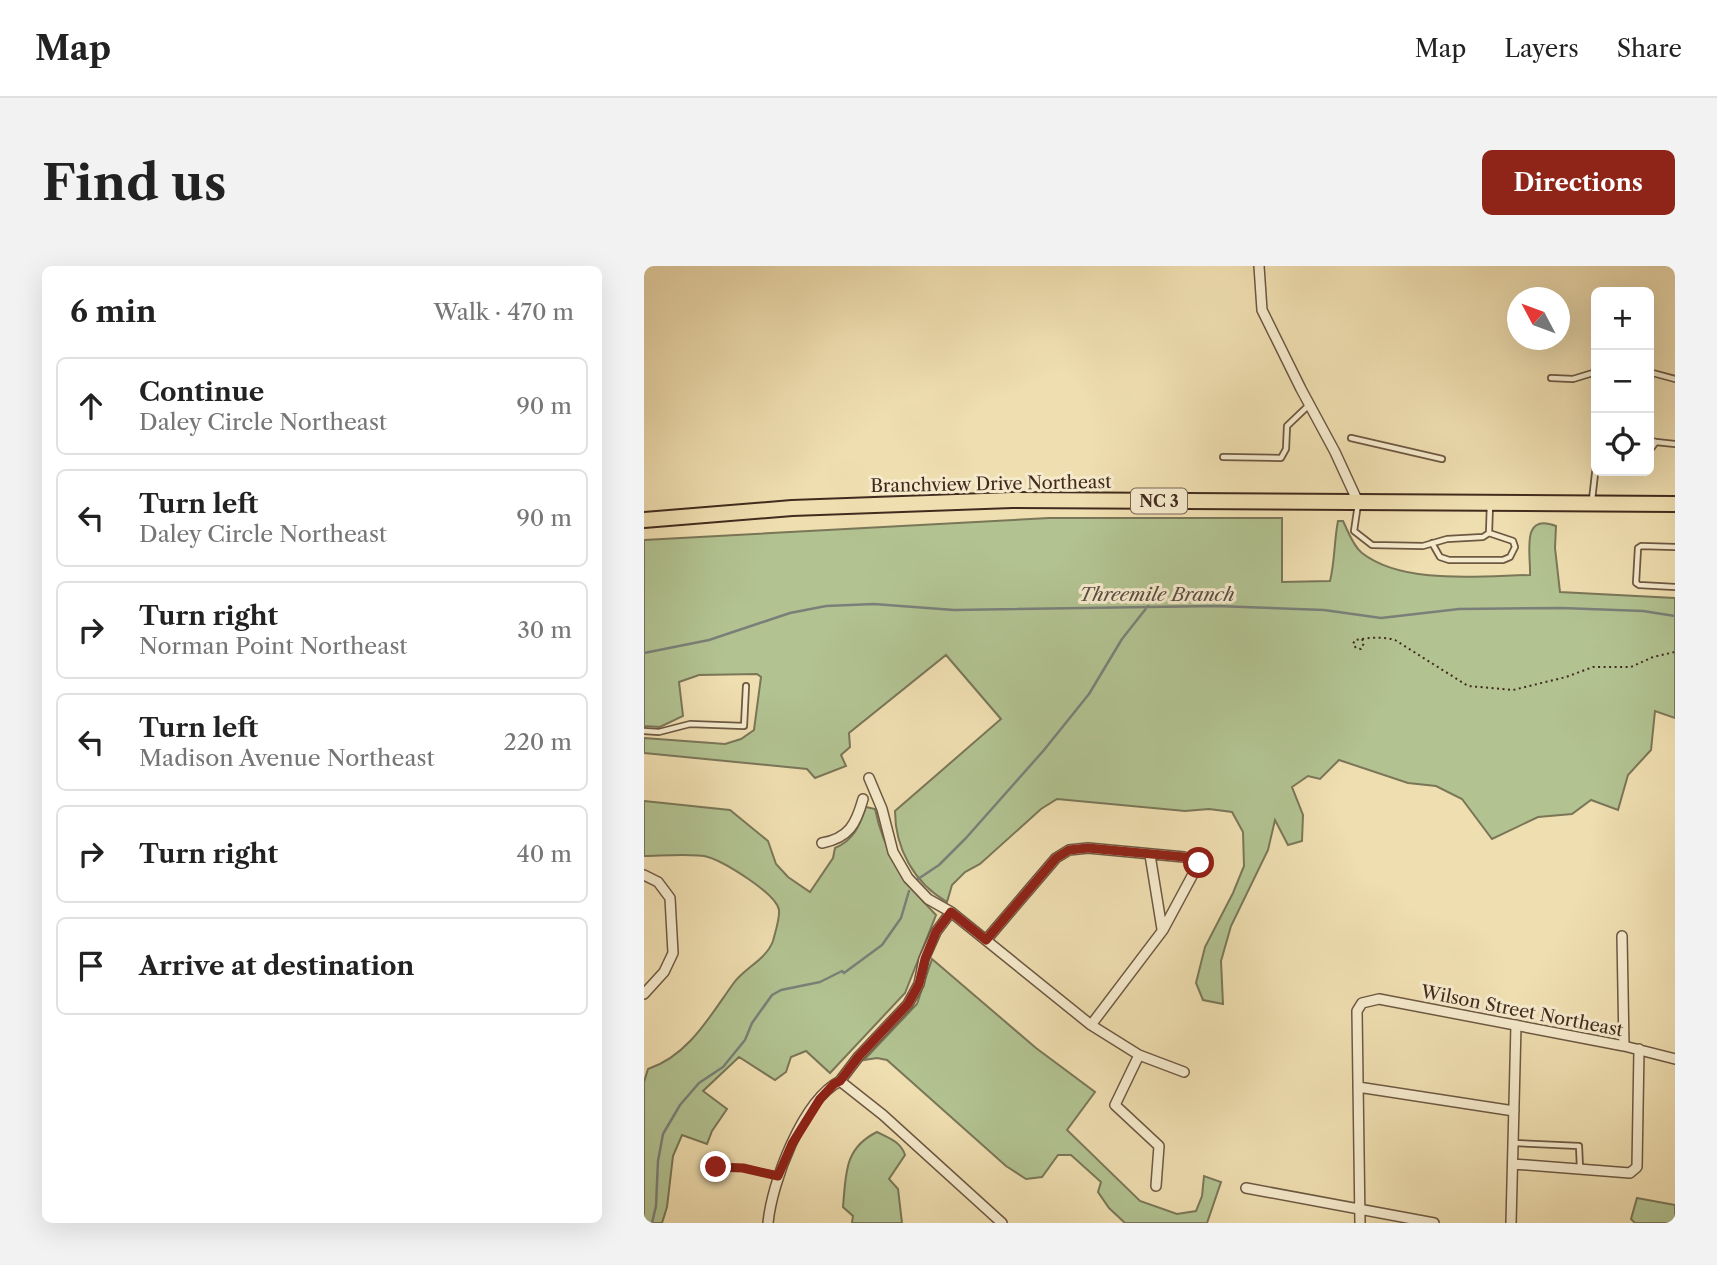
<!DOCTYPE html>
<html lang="en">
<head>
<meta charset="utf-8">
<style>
  body { margin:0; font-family:"Libre Caslon Text",serif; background:#f2f2f2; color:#222 }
  .controls { position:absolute; right:21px; top:21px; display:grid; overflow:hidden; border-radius:10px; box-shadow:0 7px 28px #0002 }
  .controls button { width:63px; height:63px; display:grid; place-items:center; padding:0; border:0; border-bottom:2px solid #e0e0e0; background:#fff; color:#222; font:35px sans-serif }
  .compass { position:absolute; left:863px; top:21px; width:63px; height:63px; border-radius:50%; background:#fff; box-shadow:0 7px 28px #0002; rotate:311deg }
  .stop { position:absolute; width:21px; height:21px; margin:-16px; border:5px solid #8f2418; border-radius:50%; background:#fff }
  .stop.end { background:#8f2418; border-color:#fff; box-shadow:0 2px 7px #0008 }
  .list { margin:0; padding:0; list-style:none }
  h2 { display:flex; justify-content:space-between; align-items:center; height:91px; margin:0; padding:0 28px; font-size:30px }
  h2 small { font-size:23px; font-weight:400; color:#767676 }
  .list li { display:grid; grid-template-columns:46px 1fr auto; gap:21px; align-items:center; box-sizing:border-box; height:98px; margin:0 14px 14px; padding:0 14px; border:2px solid #e0e0e0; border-radius:10px }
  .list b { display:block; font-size:26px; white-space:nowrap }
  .list p { margin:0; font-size:23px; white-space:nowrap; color:#767676 }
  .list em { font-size:23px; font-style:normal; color:#767676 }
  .icon { flex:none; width:38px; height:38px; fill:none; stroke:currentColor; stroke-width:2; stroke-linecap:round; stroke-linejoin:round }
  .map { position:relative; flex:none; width:1031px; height:957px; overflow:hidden; border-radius:10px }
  header { display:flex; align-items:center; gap:42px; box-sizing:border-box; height:98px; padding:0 35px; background:#fff; border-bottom:2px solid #e0e0e0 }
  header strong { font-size:33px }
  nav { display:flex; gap:38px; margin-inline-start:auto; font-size:24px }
  .intro { display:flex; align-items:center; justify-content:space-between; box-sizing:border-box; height:168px; padding:0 42px }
  h1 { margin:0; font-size:49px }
  .button { padding:18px 32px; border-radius:10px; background:#8f2418; color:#fff; font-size:24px; font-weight:700 }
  main { display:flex; gap:42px; padding:0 42px }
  aside { flex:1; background:#fff; border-radius:10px; box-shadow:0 7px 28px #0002 }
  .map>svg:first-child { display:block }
</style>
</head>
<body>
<header>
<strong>Map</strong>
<nav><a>Map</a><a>Layers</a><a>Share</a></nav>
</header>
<div class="intro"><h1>Find us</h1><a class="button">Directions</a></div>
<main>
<aside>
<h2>6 min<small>Walk · 470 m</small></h2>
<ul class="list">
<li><svg class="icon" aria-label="ahead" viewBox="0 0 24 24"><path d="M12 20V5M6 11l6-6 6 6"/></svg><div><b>Continue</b><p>Daley Circle Northeast</p></div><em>90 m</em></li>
<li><svg class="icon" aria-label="left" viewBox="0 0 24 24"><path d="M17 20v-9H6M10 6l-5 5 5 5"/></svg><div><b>Turn left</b><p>Daley Circle Northeast</p></div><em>90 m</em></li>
<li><svg class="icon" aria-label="right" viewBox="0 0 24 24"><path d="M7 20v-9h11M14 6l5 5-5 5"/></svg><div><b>Turn right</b><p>Norman Point Northeast</p></div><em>30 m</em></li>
<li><svg class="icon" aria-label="left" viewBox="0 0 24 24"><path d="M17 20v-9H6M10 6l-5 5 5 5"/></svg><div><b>Turn left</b><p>Madison Avenue Northeast</p></div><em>220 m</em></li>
<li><svg class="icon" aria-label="right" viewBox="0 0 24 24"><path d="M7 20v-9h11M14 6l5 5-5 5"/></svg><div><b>Turn right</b></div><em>40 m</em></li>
<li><svg class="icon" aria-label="arrive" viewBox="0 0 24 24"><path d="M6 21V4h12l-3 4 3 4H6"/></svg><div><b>Arrive at destination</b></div></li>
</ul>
</aside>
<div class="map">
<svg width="1031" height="957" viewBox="0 0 1031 957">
  <rect width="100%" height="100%" fill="#efdeb0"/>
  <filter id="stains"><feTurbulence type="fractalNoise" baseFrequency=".00286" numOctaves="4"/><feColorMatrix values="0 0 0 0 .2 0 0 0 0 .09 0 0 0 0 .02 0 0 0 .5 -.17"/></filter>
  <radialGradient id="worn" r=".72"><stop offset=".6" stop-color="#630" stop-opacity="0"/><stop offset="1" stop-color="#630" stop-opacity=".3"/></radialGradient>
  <path fill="#b2c291" stroke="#7a7658" stroke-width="2" d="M405,252h233v64l48,-1c5,-20 4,-40 8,-60h5c5,10 10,25 19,32 41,32 118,23 168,22 1,-21 -10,-63 26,-49l-1,22 5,44 115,6v120l-20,-7 -4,39 -23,25 -10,35 -27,-10 -19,14 -34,3 -46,22 -30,-40 -26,-13 -28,-3 -69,-23 -19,19 -12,-3 -16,11 11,28 -1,26 -14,4 -13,-25 -7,30 -37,76 -10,35 2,43 -20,-4 -7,-17 9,-36 28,-54 11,-27 -1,-34 -11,-20 -23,-3 -24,2 -128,-12 -16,10 -61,55 -15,8 -13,13 -5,17c-33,-19 -52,-54 -52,-91l106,-92 -55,-64 -97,78 1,14 -9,8 5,11 -31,12 -8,-9 -163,-16v-15l81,6 16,-5 13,-9 7,-53 -4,-3 -58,1 -20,7 4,34 -23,11 -16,-1v-186z
    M0,535l86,9 38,31 8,23 12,13 22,15 23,-34 2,-10c19,-8 25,-23 31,-41l9,2c9,43 30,75 61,106l-31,78 -75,80 -24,-22 -15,6 -5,15 -11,8 -36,-23 -36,34 24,18 -15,22 -5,13 -25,-9 -9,21 -6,51 -5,16h-18v-141l4,-13c40,-13 62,-53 85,-85 11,-16 33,-24 40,-43 2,-8 7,-23 6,-31 -3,-17 -55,-48 -71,-53 -13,-4 -49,-1 -64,-1z
    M288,693l104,89 59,44 -28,38 73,71 37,13 19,-3 6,-15 2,-20 17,6 -14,41h-82l-16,-15 -11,-16 3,-10 -30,-27h-13l-16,22 -16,2 -20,-13 -119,-106 -10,-2 -13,2 53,-56z
    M233,866c12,6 24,10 28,23l-16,24 9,10 4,34h-50l1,-7 -10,-9c3,-33 1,-59 34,-75z
    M993,932l38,7v18h-40l-4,-4z"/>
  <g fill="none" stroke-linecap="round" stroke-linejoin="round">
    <path stroke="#7a8079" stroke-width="2.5" d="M0,387l65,-13 81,-27 36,-7 48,-2 80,6 262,-4 108,4 57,8 78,-9 103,-1 81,3 32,5
      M274,613l21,-14 27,-27 78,-88 45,-56 33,-55 26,-33
      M8,957l4,-17 2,-45 5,-27 17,-29 19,-22 24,-16 22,-27 7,-17 20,-28 9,-5 39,-8 22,-11 2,2 38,-28 19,-27 8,-27"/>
    <g stroke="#6d5842" stroke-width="8">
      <path id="service" d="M1005,106l26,7
        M907,112l22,1 23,-7
        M707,172l91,21
        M1005,174l7,2
        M1005,185l7,-9 19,2
        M579,191l58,1 5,-9 1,-23 22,-21
        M948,234l4,-35
        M714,238l-4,27 18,14 51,1 24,-7 36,-2 6,-4 1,-29
        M788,277l8,14 9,3h54l7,-3 5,-10 -2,-6 -24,-8
        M1031,281l-34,-1 -3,2 -2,35 3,2 36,2
        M0,465l15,1 31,-8 54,2 2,-40
        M869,877l66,3 1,22
        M72,901l27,1 35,8"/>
    </g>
    <g stroke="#6d5842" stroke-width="12">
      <path id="minor" d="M615,0l3,44 39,79 34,63 23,50
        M225,512l13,31 11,43 15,26 20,21 23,13 140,113 48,30 -24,50 44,41 -3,40
        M178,577c27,-5 34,-19 41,-44
        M506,589l12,74
        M0,609l14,7 12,16 3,55 -9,19 -20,22
        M978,670l2,110
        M342,674l70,-82 13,-8 19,-2 96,9 15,6 -36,67 -72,95
        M495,789l45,17
        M196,815l43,34 119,108
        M714,821l156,24
        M869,898l117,9 7,-6 2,-118
        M602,922l188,35
        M124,957c4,-41 34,-122 72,-142l19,-25 49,-52 11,-20 5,-25 12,-27 15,-20
        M716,957l-3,-212 5,-8 17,-4 245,47 51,13
        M867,957l5,-198"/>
    </g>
    <g stroke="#422b1e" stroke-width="18">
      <path id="primary" d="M0,254l148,-12 220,-8 663,4"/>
    </g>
    <path stroke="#422b1e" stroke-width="2" stroke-dasharray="2 3.5" stroke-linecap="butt" d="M718,373l2,4 -3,6 -5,-1 -3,-4 2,-4c13,-2 27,-4 40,0l73,46 45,4 53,-13 27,-10h38l22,-10 22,-5"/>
    <use href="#service" stroke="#f5eacc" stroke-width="4.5"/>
    <use href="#minor" stroke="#f5eacc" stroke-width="9"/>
    <use href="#primary" stroke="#efdeb0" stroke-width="14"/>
  </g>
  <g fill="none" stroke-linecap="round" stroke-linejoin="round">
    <path stroke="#8f2418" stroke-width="9" d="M72,901l27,1 35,8 14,-32 28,-45 14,-15 6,-3 19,-25 49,-52 11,-20 6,-25 11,-27 15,-20 35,28 70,-82 13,-8 19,-2 96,9 15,6"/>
  </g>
  <g text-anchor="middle" stroke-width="6" stroke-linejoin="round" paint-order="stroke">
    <rect fill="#f5eacc" stroke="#786452" stroke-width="2" x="487" y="222.5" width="56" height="25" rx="5"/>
    <g font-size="16" font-weight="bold" fill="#422b1e">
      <text x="515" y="241">NC 3</text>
    </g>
    <g font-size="18" fill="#422b1e" stroke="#f5eacc">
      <text transform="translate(347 218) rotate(-1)" y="6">Branchview Drive Northeast</text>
      <text transform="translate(878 745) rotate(11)" y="6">Wilson Street Northeast</text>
    </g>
    <g font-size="19" font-style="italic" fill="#594e44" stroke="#f5eacc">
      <text x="513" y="335">Threemile Branch</text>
    </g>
  </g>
  <rect width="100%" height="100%" filter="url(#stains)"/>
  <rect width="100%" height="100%" fill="url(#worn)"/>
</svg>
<div class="controls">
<button>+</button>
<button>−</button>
<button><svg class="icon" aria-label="locate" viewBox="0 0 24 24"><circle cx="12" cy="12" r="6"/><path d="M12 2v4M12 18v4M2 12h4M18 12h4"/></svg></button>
</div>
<svg class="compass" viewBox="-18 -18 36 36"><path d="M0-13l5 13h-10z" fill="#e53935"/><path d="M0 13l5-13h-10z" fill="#767676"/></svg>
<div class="stop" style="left:555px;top:597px"></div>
<div class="stop end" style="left:72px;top:901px"></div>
</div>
</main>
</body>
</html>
